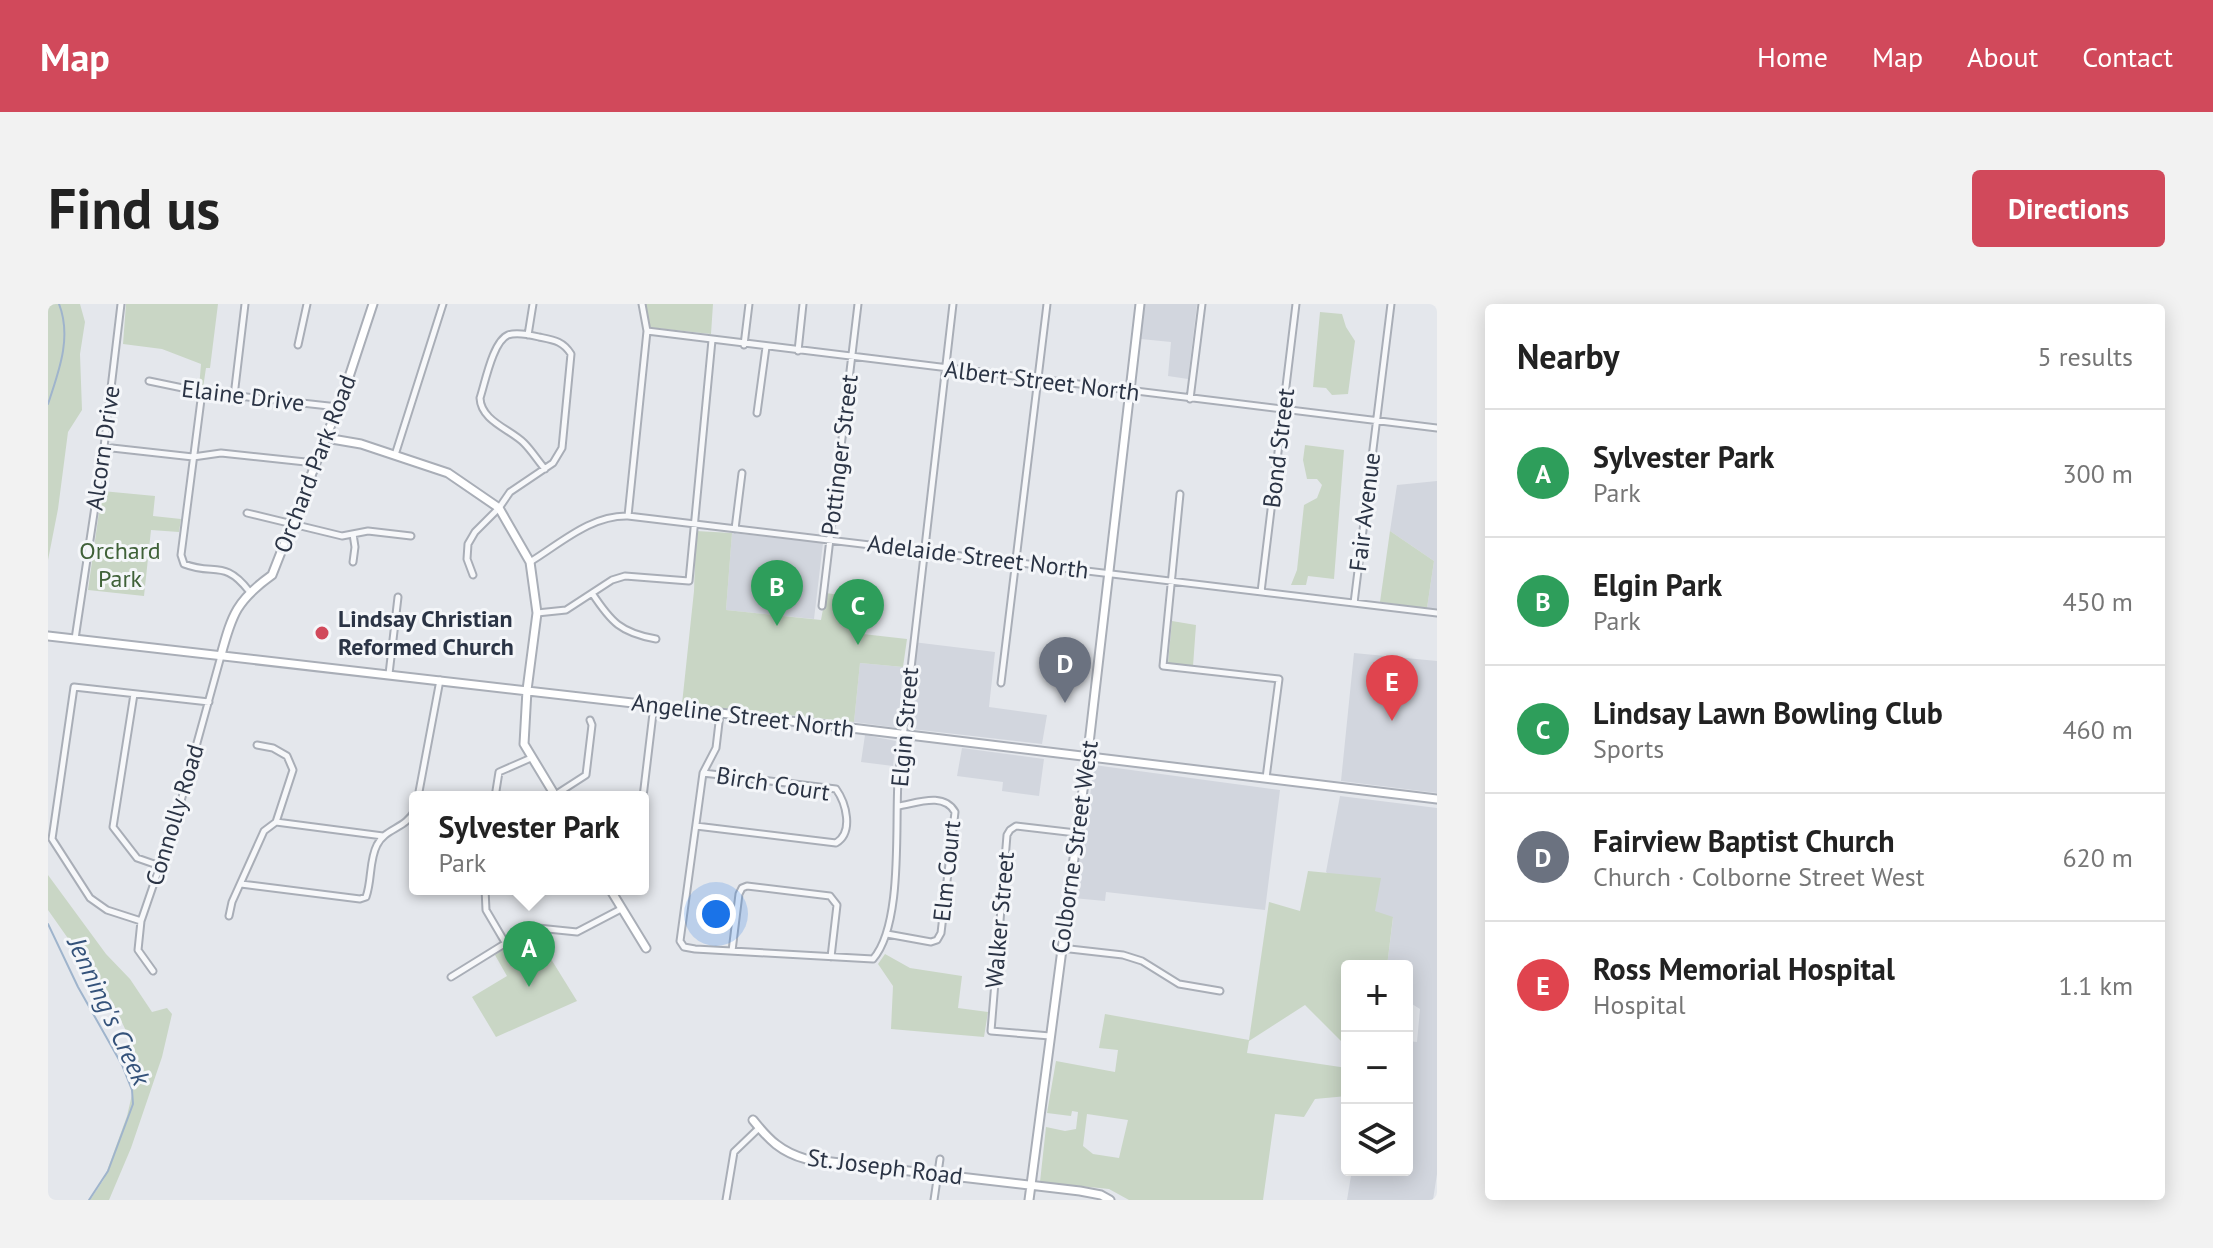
<!DOCTYPE html>
<html lang="en">
<head>
<meta charset="utf-8">
<style>
  body { margin:0; font-family:"PT Sans",sans-serif; background:#f2f2f2; color:#222 }
  .controls { position:absolute; right:24px; bottom:24px; display:grid; overflow:hidden; border-radius:8px; box-shadow:0 4px 20px #0003 }
  .controls button { width:72px; height:72px; display:grid; place-items:center; padding:0; border:0; border-bottom:2px solid #e0e0e0; background:#fff; color:#222; font:40px sans-serif }
  .you { position:absolute; left:668px; top:610px; width:28px; height:28px; margin:-20px; border:6px solid #fff; border-radius:50%; background:#1a73e8; box-shadow:0 0 0 12px #1a73e833 }
  .badge { display:grid; place-items:center; width:52px; height:52px; border-radius:50%; background:#d1495b; color:#fff; font-size:26px; font-weight:700 }
  .pin { position:absolute; translate:-50% -66px; filter:drop-shadow(0 2px 4px #0008) }
  .pin::after { content:''; position:absolute; top:42px; width:28px; height:24px; background:inherit; clip-path:polygon(0 0,100% 0,50% 100%) }
  .popup { position:absolute; left:361px; top:487px; width:240px; height:104px; box-sizing:border-box; display:grid; place-content:center; border-radius:8px; background:#fff; filter:drop-shadow(0 2px 6px #0005); font-size:26px; white-space:nowrap; color:#767676 }
  .popup b { font-size:30px; color:#222 }
  .popup::after { content:''; position:absolute; left:50%; top:100%; margin-left:-16px; border:16px solid transparent; border-top-color:#fff }
  .list { margin:0; padding:0; list-style:none }
  h2 { display:flex; justify-content:space-between; align-items:center; height:104px; margin:0; padding:0 32px; font-size:34px }
  h2 small { font-size:26px; font-weight:400; color:#767676 }
  .list li { display:grid; grid-template-columns:52px 1fr auto; gap:24px; align-items:center; box-sizing:border-box; height:128px; padding:0 32px; border-top:2px solid #e0e0e0 }
  .list b { display:block; font-size:30px; white-space:nowrap }
  .list p { margin:0; font-size:26px; white-space:nowrap; color:#767676 }
  .list em { font-size:26px; font-style:normal; color:#767676 }
  .icon { flex:none; width:44px; height:44px; fill:none; stroke:currentColor; stroke-width:2; stroke-linecap:round; stroke-linejoin:round }
  .map { position:relative; flex:none; width:1389px; height:896px; overflow:hidden; border-radius:8px }
  header { display:flex; align-items:center; gap:48px; box-sizing:border-box; height:112px; padding:0 40px; background:#d1495b; color:#fff }
  header strong { font-size:38px }
  nav { display:flex; gap:44px; margin-inline-start:auto; font-size:28px }
  .intro { display:flex; align-items:center; justify-content:space-between; box-sizing:border-box; height:192px; padding:0 48px }
  h1 { margin:0; font-size:56px }
  .button { padding:20px 36px; border-radius:8px; background:#d1495b; color:#fff; font-size:28px; font-weight:700 }
  main { display:flex; gap:48px; padding:0 48px }
  aside { flex:1; background:#fff; border-radius:8px; box-shadow:0 4px 20px #0003 }
  .map>svg:first-child { display:block }
</style>
</head>
<body>
<header>
<strong>Map</strong>
<nav><a>Home</a><a>Map</a><a>About</a><a>Contact</a></nav>
</header>
<div class="intro"><h1>Find us</h1><a class="button">Directions</a></div>
<main>
<div class="map">
<svg width="1389" height="896" viewBox="0 0 1389 896">
  <rect width="100%" height="100%" fill="#e4e7ec"/>
  <path fill="#d2d6de" d="M1097,0h52l-9,75 -20,-3 3,-34 -30,-3z
    M1389,177v128l-10,-1 7,-47 -44,-30 7,-46z
    M684,229l91,10 -9,76 -88,-9z
    M865,338l82,10 -6,55 58,8 -5,29 -139,-16z
    M1306,349l83,8v132l-96,-12z
    M812,359l43,4 -5,61 -44,-6z
    M817,431l31,6 -3,25 -32,-4z
    M914,444l82,11 -5,37 -37,-5 1,-9 -46,-6z
    M1046,461l186,25 -15,120 -159,-18 -1,9 -32,-3 7,-62h5z
    M1292,492l97,12v366l-4,26h-86l5,-30h55v-129l10,1 3,-33 -13,-8v-35h-20l6,-48 -18,-6 -49,-40z"/>
  <path fill="#c9d6c5" fill-rule="evenodd" d="M0,0h32l5,18 -5,32 2,56 -14,22 -10,77 -10,51z
    M78,0h92l-8,64h-4l-3,20h-4l2,-24 -39,-15 -39,-5z
    M596,0h69l-2,30 -64,-7 1,-11z
    M1272,8l22,2 4,13 9,14 -7,53 -16,1 -6,-7 -13,-1z
    M1257,141l39,5 -10,129 -26,-3 -2,9h-15l6,-15 7,-65 13,-7 5,-13 -5,-6h-10l-4,-19z
    M54,187l53,5 -2,20 28,3 -2,13 -28,-2 -7,66 -56,-6z
    M648,227l36,2 -6,77 95,10 5,-27 41,6 -4,35 44,5 -4,28 -43,-4 -6,59 -172,-18 12,-113z
    M1342,227l44,30 -7,47 -47,-6z
    M1124,317l24,4 -3,41 -25,-3z
    M1260,567l73,7 -6,33 18,6 -6,49h-40v81l-42,-42 -56,36 -2,12 100,15v28l-32,3 -11,18 -29,-3 -12,86h-134l-20,-11 -69,-7 6,-55 19,4 11,-2 2,-17 -6,-1 -1,5 -24,-3 9,-52 59,11 3,-22 -19,-2 6,-34 144,26 20,-138 31,9zM1039,810l41,6 -9,38 -26,-4 -10,-8z
    M0,571l58,79 24,25 22,33 15,-4 5,6 -10,43 -31,91 -22,52h-19l14,-21 23,-63 7,-30v-38l-22,-47 -64,-91z
    M481,628l10,1 -4,24 16,2 26,42 -81,36 -24,-40 35,-21 -12,-21z
    M837,650l25,14 52,8 -4,32 30,4 -4,25 -93,-8 2,-43 -15,-22z"/>
  <g fill="none" stroke-linecap="round" stroke-linejoin="round">
    <path stroke="#9fb4cc" stroke-width="2" d="M0,100c11,-33 24,-67 11,-100
      M0,620l30,63 44,78 10,25 1,14 -25,67 -19,29"/>
    <g stroke="#a9aeb7" stroke-width="9">
      <path id="street" d="M599,27l790,97
        M480,31l5,-31
        M250,41l9,-41
        M696,41l5,-41
        M750,47l5,-47
        M101,77l53,11 136,15
        M154,88l-21,163 3,9c31,12 40,-5 65,27
        M186,92l11,-92
        M1142,95l12,-95
        M709,109l9,-66
        M64,144l81,9 28,-4 94,10
        M347,151l48,-151
        M1132,190l-17,172 116,13 -13,99
        M199,209l95,23 26,-5 43,5
        M580,212l19,-185 -5,-27
        M687,225l7,-56
        M305,230l2,13 -2,15
        M482,258c31,-19 61,-47 98,-46l809,97
        M425,271l-6,-16 1,-15 7,-12 24,-24 11,-16 43,-29 9,-15 9,-94c-8,-13 -17,-14 -32,-17 -8,-2 -23,-5 -31,-2 -15,6 -23,48 -28,63 1,23 30,31 44,45 8,8 14,18 21,26
        M1213,288l35,-288
        M544,289c19,29 29,40 64,46
        M1306,299l37,-299
        M774,302l36,-302
        M489,309l29,-3 46,-30 13,-4 64,5 23,-241
        M27,335l29,-192 17,-143
        M341,370l9,-77
        M953,379l46,-379
        M86,390l-21,133 24,31 23,8
        M672,410l-4,34 -13,25 -23,168 4,6 11,2 178,10c30,-34 22,-133 25,-178l55,-477
        M507,491l31,-20 6,-50 -2,-5
        M370,493l22,-117
        M447,493l4,-25 32,-14
        M595,493l11,-92
        M228,518l107,14
        M648,522l140,17c18,-11 10,-40 0,-54l-133,-16
        M193,580l119,15 6,-2c6,-16 3,-37 11,-52 8,-17 29,-16 38,-35
        M437,585l1,21 20,34
        M181,612l3,-14 32,-71 12,-9 17,-52 -6,-14 -14,-8 -16,-3
        M93,617l-34,-11 -17,-12 -38,-59 22,-152 135,15
        M839,630l44,8 6,-2 4,-7 14,-121c-11,-20 -38,-9 -56,-6
        M1013,644l62,7 19,6 37,23 41,7
        M684,647l7,-57 3,-6 5,-2 83,10 7,9 -6,52
        M105,667l-15,-21 3,-29 35,-102 45,-163
        M403,673l76,-47 11,-2 39,4 44,-23
        M1002,732l-59,-5 16,-196 3,-5 6,-4 60,7
        M678,896l8,-48 25,-24
        M886,896l6,-41"/>
    </g>
    <g stroke="#a9aeb7" stroke-width="11">
      <path id="secondary" d="M278,134l35,6 87,29 51,35 31,54 7,51 -10,77 -3,54 32,53
        M0,332l803,92 586,71
        M173,351c11,-41 16,-55 51,-80l73,-186 28,-85
        M562,585l36,59
        M705,816c16,20 28,32 53,39l274,32 21,4 9,5
        M981,896l59,-448 52,-448"/>
    </g>
    <use href="#street" stroke="#f7f8fa" stroke-width="5"/>
    <use href="#secondary" stroke="#fff" stroke-width="7"/>
  </g>
  <circle fill="#d1495b" stroke="#f4f6f9" stroke-width="3" cx="274" cy="329" r="8"/>
  <g text-anchor="middle" stroke-width="6" stroke-linejoin="round" paint-order="stroke">
    <g font-size="24" fill="#2b3445" stroke="#f4f6f9">
      <text transform="translate(994 77) rotate(7)" y="8">Albert Street North</text>
      <text transform="translate(195 92) rotate(7)" y="8">Elaine Drive</text>
      <text transform="translate(55 144) rotate(-82)" y="8">Alcorn Drive</text>
      <text transform="translate(1231 144) rotate(-83)" y="8">Bond Street</text>
      <text transform="translate(792 151) rotate(-83)" y="8">Pottinger Street</text>
      <text transform="translate(267 160) rotate(-69)" y="8">Orchard Park Road</text>
      <text transform="translate(1317 208) rotate(-83)" y="8">Fair Avenue</text>
      <text transform="translate(930 253) rotate(7)" y="8">Adelaide Street North</text>
      <text transform="translate(695 412) rotate(7)" y="8">Angeline Street North</text>
      <text transform="translate(857 423) rotate(-85)" y="8">Elgin Street</text>
      <text transform="translate(725 480) rotate(9)" y="8">Birch Court</text>
      <text transform="translate(127 511) rotate(-73)" y="8">Connolly Road</text>
      <text transform="translate(1027 543) rotate(-82)" y="8">Colborne Street West</text>
      <text transform="translate(899 567) rotate(-84)" y="8">Elm Court</text>
      <text transform="translate(952 616) rotate(-85)" y="8">Walker Street</text>
      <text transform="translate(837 863) rotate(7)" y="8">St. Joseph Road</text>
    </g>
    <g font-size="24" fill="#3f6138" stroke="#f4f6f9">
      <text x="72" y="255">Orchard<tspan x="72" dy="28">Park</tspan></text>
    </g>
    <g font-size="24" font-weight="bold" fill="#2b3445" stroke="#f4f6f9" text-anchor="start">
      <text x="290" y="323">Lindsay Christian<tspan x="290" dy="28">Reformed Church</tspan></text>
    </g>
    <g font-size="26" font-style="italic" fill="#34527a" stroke="#f4f6f9">
      <text transform="translate(61 707) rotate(65)" y="9">Jenning's Creek</text>
    </g>
  </g>
</svg>
<div class="controls">
<button>+</button>
<button>−</button>
<button><svg class="icon" aria-label="layers" viewBox="0 0 24 24"><path d="M12 4l9 5-9 5-9-5zM3 14l9 5 9-5"/></svg></button>
</div>
<div class="you"></div>
<div class="pin badge" style="left:481px;top:683px;background:#2e9e5b">A</div>
<div class="popup"><b>Sylvester Park</b>Park</div>
<div class="pin badge" style="left:729px;top:322px;background:#2e9e5b">B</div>
<div class="pin badge" style="left:810px;top:341px;background:#2e9e5b">C</div>
<div class="pin badge" style="left:1017px;top:399px;background:#6b7280">D</div>
<div class="pin badge" style="left:1344px;top:417px;background:#e0444e">E</div>
</div>
<aside>
<h2>Nearby<small>5 results</small></h2>
<ul class="list">
<li><span class="badge" style="background:#2e9e5b">A</span><div><b>Sylvester Park</b><p>Park</p></div><em>300 m</em></li>
<li><span class="badge" style="background:#2e9e5b">B</span><div><b>Elgin Park</b><p>Park</p></div><em>450 m</em></li>
<li><span class="badge" style="background:#2e9e5b">C</span><div><b>Lindsay Lawn Bowling Club</b><p>Sports</p></div><em>460 m</em></li>
<li><span class="badge" style="background:#6b7280">D</span><div><b>Fairview Baptist Church</b><p>Church · Colborne Street West</p></div><em>620 m</em></li>
<li><span class="badge" style="background:#e0444e">E</span><div><b>Ross Memorial Hospital</b><p>Hospital</p></div><em>1.1 km</em></li>
</ul>
</aside>
</main>
</body>
</html>
